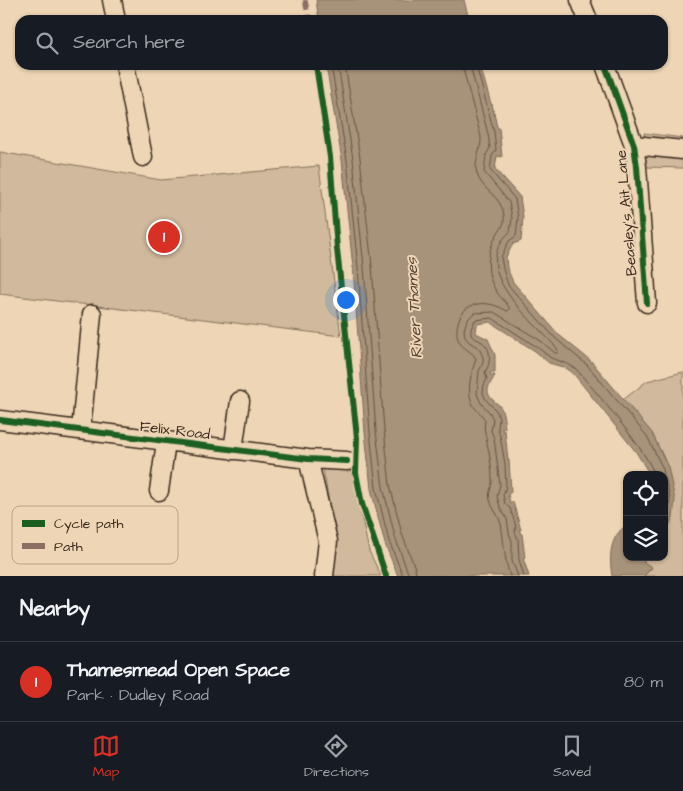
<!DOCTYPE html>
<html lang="en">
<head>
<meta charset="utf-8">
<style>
  body { margin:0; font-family:"Architects Daughter",sans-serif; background:#20242c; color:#f1f3f6 }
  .controls { position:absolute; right:15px; bottom:15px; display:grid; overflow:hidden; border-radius:10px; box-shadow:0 1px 4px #0004 }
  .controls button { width:45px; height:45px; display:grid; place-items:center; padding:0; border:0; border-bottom:1px solid #363941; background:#171b24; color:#f1f3f6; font:25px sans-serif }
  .you { position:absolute; left:345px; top:299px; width:18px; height:18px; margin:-12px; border:4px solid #fff; border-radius:50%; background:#1a73e8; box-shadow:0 0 0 8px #1a73e833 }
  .badge { display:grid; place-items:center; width:32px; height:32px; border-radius:50%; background:#d93025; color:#fff; font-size:16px; font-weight:700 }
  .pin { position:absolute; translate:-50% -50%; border:2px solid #fff; box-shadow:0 1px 5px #0006 }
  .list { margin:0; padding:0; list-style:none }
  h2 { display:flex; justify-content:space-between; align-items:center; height:65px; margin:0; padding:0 20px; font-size:21px }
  h2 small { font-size:16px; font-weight:400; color:#9ea1a6 }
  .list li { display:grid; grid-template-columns:32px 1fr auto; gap:15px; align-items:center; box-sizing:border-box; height:80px; padding:0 20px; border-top:1px solid #363941 }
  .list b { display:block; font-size:19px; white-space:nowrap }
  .list p { margin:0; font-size:16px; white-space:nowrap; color:#9ea1a6 }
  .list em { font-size:16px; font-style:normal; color:#9ea1a6 }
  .icon { flex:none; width:28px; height:28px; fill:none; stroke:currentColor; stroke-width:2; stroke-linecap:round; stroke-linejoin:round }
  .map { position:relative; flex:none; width:683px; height:576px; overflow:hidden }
  .search { position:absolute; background:#171b24; box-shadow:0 1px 4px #0004; left:15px; right:15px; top:15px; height:55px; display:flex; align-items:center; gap:12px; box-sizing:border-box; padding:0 18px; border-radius:15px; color:#9ea1a6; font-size:19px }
  .sheet { height:145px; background:#171b24 }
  nav { display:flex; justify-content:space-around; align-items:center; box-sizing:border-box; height:70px; border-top:1px solid #363941; background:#171b24; font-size:14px; color:#9ea1a6 }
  nav a { display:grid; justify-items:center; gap:2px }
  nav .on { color:#d93025 }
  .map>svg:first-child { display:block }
</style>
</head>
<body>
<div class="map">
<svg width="683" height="576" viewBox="0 0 683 576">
  <rect width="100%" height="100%" fill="#edd5b5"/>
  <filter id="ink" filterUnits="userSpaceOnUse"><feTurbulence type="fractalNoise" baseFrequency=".02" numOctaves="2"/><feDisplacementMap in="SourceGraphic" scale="10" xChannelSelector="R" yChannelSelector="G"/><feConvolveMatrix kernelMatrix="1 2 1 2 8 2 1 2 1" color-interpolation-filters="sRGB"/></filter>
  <g filter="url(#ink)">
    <path fill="#d0b99c" stroke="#86725d" d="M644,133l39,5v30l-37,-1z
      M0,152l161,28 158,-14 22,170 -341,-42z
      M683,372v204h-39l8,-8 -9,-6 4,-5h17l4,-90 -16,-34 -29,-33 24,-19z
      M323,469h28l18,82 12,25h-49l4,-36z"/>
    <path fill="#a7927a" stroke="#7c6855" d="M316,0h148l5,20h-150z
      M326,65h154l11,39h1l5,23 2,1 3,29 -5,-1 -2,13 25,28 3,20 -2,24 -8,3 -7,13 1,11 6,14 46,53 32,26 61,72 16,34 7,33 -2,17 -9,21v-63h-14l-14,-23 -63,-79 -7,-5 -17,-5 -14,-12 -45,-29 -13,2 -1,9 12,6 7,16v17h-4l-1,3h5c-2,5 -6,9 -7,14 -1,10 9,12 13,19 3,6 3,13 4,20h-3l1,3h2l3,29h1l2,32 -3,2 2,9 3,-1 8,28h-2l2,4h1l3,24h-2l6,18h-131l-13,-32 -14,-55 -6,-57 -12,-164 -11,-108z
      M627,525v32h21l-5,5 9,5 -8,9h-32c-3,-18 -3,-40 15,-51z"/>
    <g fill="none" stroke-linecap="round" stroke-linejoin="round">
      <path stroke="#665443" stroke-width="1" d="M331,65l16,95 11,108 12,164 6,56 13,53 14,35
        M338,65l15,94 11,108 12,164 7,56 12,50 14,39
        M345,65l15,93 12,108 12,164 6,55 12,49 13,34 1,8
        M462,65l19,72c1,12 -8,25 -4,37 5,17 24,21 27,41 1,12 -3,12 -8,21 -10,18 -11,40 2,58 4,5 9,9 12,15l-3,2c-18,-11 -43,-12 -49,12 -1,5 -2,10 0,16 3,10 14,11 18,20 -5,14 -10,32 -3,46 3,6 10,9 12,16 -2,9 1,13 2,22 3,12 5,26 5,38 0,7 -4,11 -2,19 2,9 9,15 11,24 3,17 3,35 9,52
        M470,65l18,69 2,14 -4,7 -2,17 25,30 3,16 -2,14c-5,4 -8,8 -11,14 -18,37 39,78 59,104l-1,3h-2l-14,-12 -47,-29 -20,1 -7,7 -3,10 1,7 4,5 10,6 4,9v6l-4,8 -2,23 4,9 9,10 3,6 -2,12 3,7 6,47 -3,11 3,11 7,12 2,14 3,8v20l6,15
        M476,65l18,67 2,18 -4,6 -2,14 25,29 3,19 -2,18 -7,5 -8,16 2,12 5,16 47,53 32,27 60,71 16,33 7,30 -2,17 -4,10
        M524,576l-5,-16 -1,-21 -3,-7 1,-5 -3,-10 -3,-9 -5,-4 -2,-9 3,-8 -1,-23 -5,-28 -2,-6 1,-12 -3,-8 -10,-10 -3,-7 1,-8 3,-6 -2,-7c6,-9 7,-23 -3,-30 -4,-3 -8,-3 -11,-7v-6l4,-9 17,-2 45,29 14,11 17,6 8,5c15,17 77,89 78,106"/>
      <g stroke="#3b2a1e" stroke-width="21">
        <path id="minor" d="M112,0l4,20
          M580,0l8,20
          M125,65l18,92
          M605,65l29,80 3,22 10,136
          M634,145l49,5
          M0,420l308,39 39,2
          M81,430l11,-116
          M233,450l7,-49
          M308,459l20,82 -4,35
          M159,491l7,-49"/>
      </g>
      <use href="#minor" stroke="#edd5b5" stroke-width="18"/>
      <path stroke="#8d6e63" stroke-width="5" stroke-dasharray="10 5" stroke-linecap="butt" d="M305,0l4,20"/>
      <g stroke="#edd5b5" stroke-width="9">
        <path id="cycleway" d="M316,65l14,92 7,92 20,189 -1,35 6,31 24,72
          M605,65l29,80 3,22 10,136
          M0,420l308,39 39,2"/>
      </g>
      <use href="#cycleway" stroke="#1b5e20" stroke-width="6"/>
    </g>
  </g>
  <g text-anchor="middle" stroke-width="4" stroke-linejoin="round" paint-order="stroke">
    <g font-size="15" fill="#3b2a1e" stroke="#edd5b5">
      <text transform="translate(626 213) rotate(-95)" y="5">Beasley's Ait Lane</text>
      <text transform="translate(175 430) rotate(7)" y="5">Felix Road</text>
    </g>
    <g font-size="16" font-style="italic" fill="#564435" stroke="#edd5b5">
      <text transform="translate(413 308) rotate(-93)" y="6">River Thames</text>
    </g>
  </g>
  <rect x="12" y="506" width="166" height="58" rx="8" fill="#edd5b5" stroke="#b8a288" stroke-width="1"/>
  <rect x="22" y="520" width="23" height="7" fill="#1b5e20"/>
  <rect x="22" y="543" width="23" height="6" fill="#8d6e63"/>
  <g font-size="14" fill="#3b2a1e">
    <text x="54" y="528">Cycle path</text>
    <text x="54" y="551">Path</text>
  </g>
</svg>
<div class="controls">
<button><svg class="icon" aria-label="locate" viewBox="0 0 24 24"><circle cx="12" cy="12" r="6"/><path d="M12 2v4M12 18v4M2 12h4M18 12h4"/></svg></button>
<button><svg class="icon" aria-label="layers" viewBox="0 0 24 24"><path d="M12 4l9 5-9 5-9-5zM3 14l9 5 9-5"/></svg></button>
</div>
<div class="you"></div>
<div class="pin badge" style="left:164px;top:237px">1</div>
<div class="search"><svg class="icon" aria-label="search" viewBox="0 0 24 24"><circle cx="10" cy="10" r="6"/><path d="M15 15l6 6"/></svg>Search here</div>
</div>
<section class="sheet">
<h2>Nearby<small></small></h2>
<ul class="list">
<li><span class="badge">1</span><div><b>Thamesmead Open Space</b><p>Park · Dudley Road</p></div><em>80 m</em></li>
</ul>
</section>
<nav>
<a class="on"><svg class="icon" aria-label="map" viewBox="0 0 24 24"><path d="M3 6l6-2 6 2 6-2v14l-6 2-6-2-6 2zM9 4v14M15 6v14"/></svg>Map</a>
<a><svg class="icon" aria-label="directions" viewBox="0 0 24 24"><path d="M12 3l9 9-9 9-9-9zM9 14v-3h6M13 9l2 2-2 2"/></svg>Directions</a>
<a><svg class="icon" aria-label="saved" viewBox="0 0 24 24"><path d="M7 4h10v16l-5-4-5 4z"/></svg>Saved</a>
</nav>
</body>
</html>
